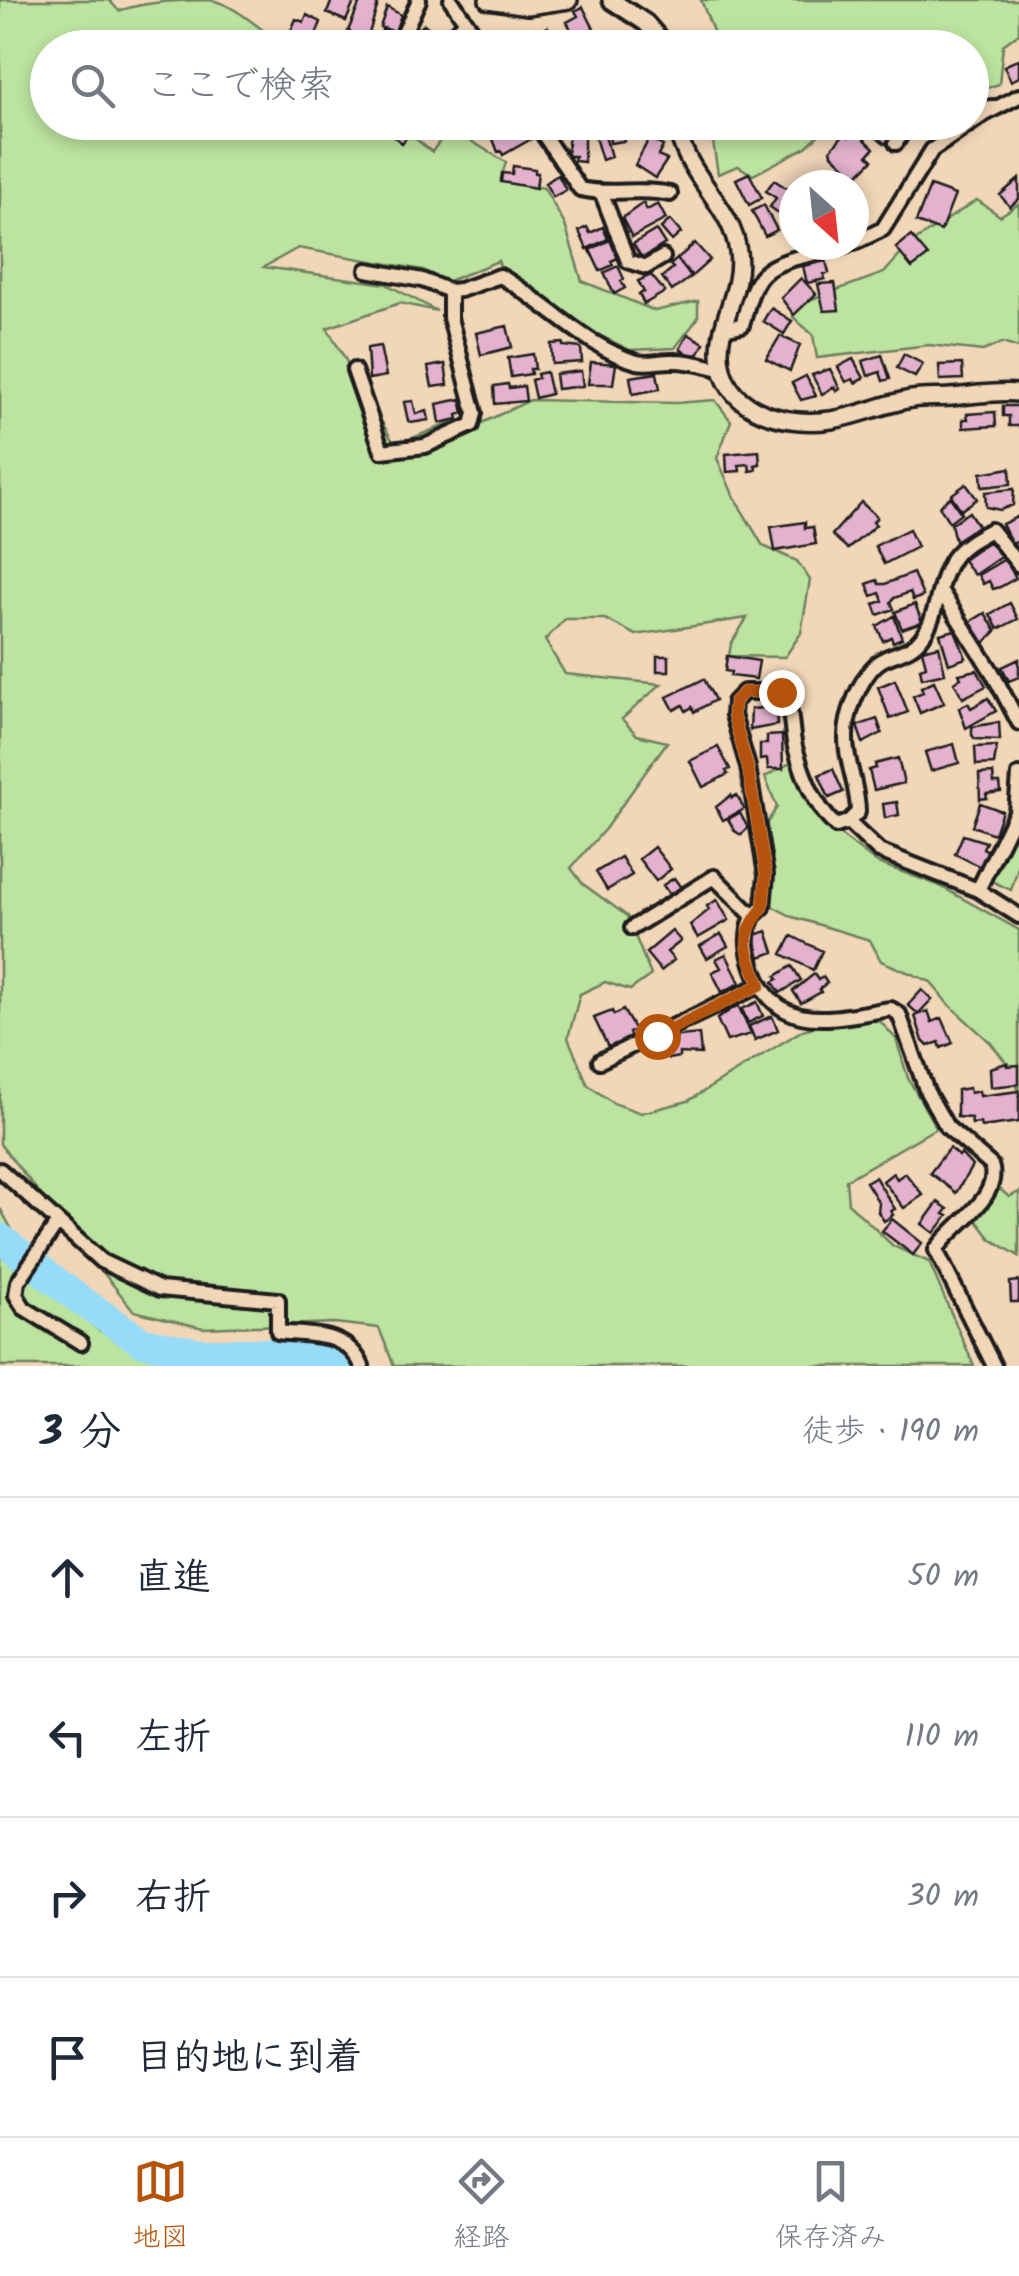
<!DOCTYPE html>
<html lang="ja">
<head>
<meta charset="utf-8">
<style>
  body { margin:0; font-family:Kalam,"Klee One",sans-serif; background:#f6f6f7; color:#1f2937 }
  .compass { position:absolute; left:779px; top:170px; width:90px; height:90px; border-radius:50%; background:#fff; box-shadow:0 5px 15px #0003; rotate:153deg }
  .stop { position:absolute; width:30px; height:30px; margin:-22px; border:8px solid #b45309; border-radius:50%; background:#fff }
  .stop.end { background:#b45309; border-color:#fff; box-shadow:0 2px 10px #0008 }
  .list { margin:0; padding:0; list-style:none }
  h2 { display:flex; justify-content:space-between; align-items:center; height:130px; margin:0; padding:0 40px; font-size:42px }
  h2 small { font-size:32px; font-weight:400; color:#747a83 }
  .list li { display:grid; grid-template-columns:65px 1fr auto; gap:30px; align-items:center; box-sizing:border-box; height:160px; padding:0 40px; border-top:2px solid #e0e1e3 }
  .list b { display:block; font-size:38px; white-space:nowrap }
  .list em { font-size:32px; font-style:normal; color:#747a83 }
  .icon { flex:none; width:55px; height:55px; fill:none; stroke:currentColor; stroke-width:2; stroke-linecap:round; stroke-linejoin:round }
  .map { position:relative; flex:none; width:1019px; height:1366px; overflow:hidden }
  .search { position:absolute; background:#fff; box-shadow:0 5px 15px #0003; left:30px; right:30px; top:30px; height:110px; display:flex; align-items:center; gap:25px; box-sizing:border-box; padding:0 35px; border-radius:55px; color:#747a83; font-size:38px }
  .sheet { height:770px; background:#fff }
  nav { display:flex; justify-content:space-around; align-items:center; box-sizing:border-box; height:140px; border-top:2px solid #e0e1e3; background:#fff; font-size:28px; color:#747a83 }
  nav a { display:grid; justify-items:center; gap:5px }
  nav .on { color:#b45309 }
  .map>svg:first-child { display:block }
</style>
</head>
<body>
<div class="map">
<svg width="1019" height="1366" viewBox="0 0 1019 1366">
  <rect width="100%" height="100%" fill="#f1d6b8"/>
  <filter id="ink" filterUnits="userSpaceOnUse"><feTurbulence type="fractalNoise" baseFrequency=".01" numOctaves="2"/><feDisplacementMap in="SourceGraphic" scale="20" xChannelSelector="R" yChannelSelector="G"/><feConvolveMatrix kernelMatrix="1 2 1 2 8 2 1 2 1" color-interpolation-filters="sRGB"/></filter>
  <g filter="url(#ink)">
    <path fill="#bce39f" stroke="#6c805e" stroke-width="2.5" d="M0,0h109l10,11c26,-10 64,-11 92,-11 24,5 48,28 67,42l-2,6h-228v74l313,1 51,13 20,16 17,-24 57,34 -5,17 43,9 21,37 17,56 73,30 43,-10v17l-23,30 -45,2 -121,-59 -11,-30 -52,21 -23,-12 -125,-22 -34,19 122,17 51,27 -37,-8 -73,25 68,117 60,-24 27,2 48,-23 146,3 39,-3 16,21 -14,37 17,39 29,49 34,15 13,19 -9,53 -16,24 -56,-1 2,-12 16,-26 -111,17 -31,-16h-40l-20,21 20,34 96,10 -39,35 15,16 30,7 -62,87 -34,39 12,16 44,32 24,59 -21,15 -25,-8 -25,12 -12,44 20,47 25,18 28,10 47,-12 115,-71 51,-15 27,7 15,17 12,39 28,50 -90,52 2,23 45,43 36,16 45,104h-580l-15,-38 -45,-5 -131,5 -69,-17 -134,-167z
      M701,0h318v33l-16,12 -4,39 -27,9v-45l-253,-1z
      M710,123v-1l121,1 -25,24 -53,28 -15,-9 -20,8z
      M977,200l23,16 19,-12v144l-17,-5 -19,8 -54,-6 -112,13 -4,-23 -20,-18 5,-13 86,-31 26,-29z
      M792,762l22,53 63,48 61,22 81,45v175l-3,-30 -26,-33 -43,-39 -16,-21 -50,-21 -11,-21 -77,-23 -21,-11v-32l-7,-48 12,-19 -12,-30z
      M1015,827h4v37l-8,26 -22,-10z
      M1000,1189l9,8 10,-5v64l-28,-17 -17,-22z
      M0,1208l44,80 56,43 75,26 144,3 3,6h-322z"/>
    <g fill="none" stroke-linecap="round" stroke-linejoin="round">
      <path stroke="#96dcf8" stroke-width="30" d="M0,1238l80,62 62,42 58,11h133l9,13"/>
    </g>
    <path fill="#e4b2cf" stroke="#1c1c1c" stroke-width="2.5" d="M332,0h23l-9,21 -19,-8z
      M361,0l17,4 -11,36 -19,-9z
      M387,7l14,8 -6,17 -15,-5z
      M583,7l12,24 -16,13 -12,-22 11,-6 -3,-5z
      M307,15l14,7 -9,23 -23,-10 7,-16 8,3z
      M424,24l13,11 -11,13h-11l-7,-7z
      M548,27l10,21h-22l-6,-12z
      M382,30l12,4 -5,14 -12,-3z
      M1019,59v18l-8,4 -7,-15z
      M414,122l3,3 -15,18 -11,-9 5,-7 -4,-5z
      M511,122l11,1 9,16 -28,16 -2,-4 -3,1 -7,-18z
      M601,122l10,35 -9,3 -11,-36z
      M608,122h14l2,19 -14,2z
      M897,122l-11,22 -29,-21v-1z
      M569,129l15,1v32l-10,-1 1,-5h-8z
      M855,130l19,18 -6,7 5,5 -17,17 -24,-23 -1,-5 14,-16 4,4z
      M649,139l14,7 -5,10 9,4 -12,18 -20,-13z
      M513,166l22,3v4h3l-2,15 -35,-6 1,-9 10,1z
      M749,173l13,25 -13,7 -13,-26z
      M558,175l8,15 -13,7 -8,-14z
      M1019,179v20l-9,8 -10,-12z
      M774,180l20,13v31l-24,-17 6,-9 -10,-7z
      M930,186l25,9 -14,36 -25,-9z
      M643,203l4,7 11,-6 8,15 -34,18 -10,-19z
      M764,205l13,25 -12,6 -13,-25z
      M670,220l11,13 -9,8 -11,-13z
      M587,227l3,6 13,-6 5,12 -21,10 -8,-18z
      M656,230l9,14 -21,13 -4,-2 -7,-11z
      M911,236l17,20 -16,12 -16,-20z
      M610,240l8,18 -7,3 2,4 -13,6 -10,-21z
      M695,243l15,17 -18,16 -15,-17z
      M677,259l14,18 -19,14 -10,-14 11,-9 -3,-3z
      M826,261l3,12 -5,1 1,5 -18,4 -4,-17z
      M618,266l6,13 -3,2 4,7 -11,6 -10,-21z
      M651,275l14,17 -21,12 -5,-10 5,-2 -6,-11z
      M801,278l15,16 -22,21 -13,-17z
      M835,283l4,27 -15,1 -6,-27z
      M771,308l21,13 -8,13 -21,-13z
      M507,326l5,21 -31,8 -5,-22z
      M688,334l16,9 -8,15 -16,-9z
      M780,336l20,9 -10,26 -24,-12z
      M563,343v3l18,2 1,14 -30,2 -1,-20z
      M380,346l6,30 -17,3 -2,-31z
      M533,354l2,15h-5l1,5 -20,3 -3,-19z
      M904,354l19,10 -8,13 -18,-9z
      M882,355l8,24 -7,2 -3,-9 -12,4 -5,-15z
      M853,359l11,19 -9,5 -2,-4 -7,3 -8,-15z
      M591,362l25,2 -3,20h-25z
      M445,364l3,21 -16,2 -4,-20z
      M962,364l1,15 -23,1 -1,-15z
      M830,369l10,20 -4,2 -2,-4 -12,7 -10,-19z
      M581,371l2,15 -26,3 -2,-15z
      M546,372l5,22 -16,4 -4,-18 7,-2 -1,-4z
      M657,373l3,16 -27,5 -3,-17z
      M806,376l10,20 -15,4 -9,-17z
      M508,384l1,4 15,-2 2,15 -31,3 -1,-18z
      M461,399l3,14 -7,2 1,4 -18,4 -3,-19z
      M413,401l3,13 11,-3 2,9 -18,3 -3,-2 -4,-19z
      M1003,406h16v20h-10v-10h-6z
      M995,412l1,14 -33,2v-9h5l-1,-5z
      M759,451l1,13 -5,1 1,5 -6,1 -1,-7 -10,1 1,6 -13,1 -1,-18z
      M1010,468l1,16 -29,3 -1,-14z
      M966,484l11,15 -16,11 -10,-15z
      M1014,489l-1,16 -13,5 -14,-3 -1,-15z
      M950,497l11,16 -12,9 -10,-16z
      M861,502l16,15 -4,5 3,3 -28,24 -16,-14z
      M969,512l9,14 -23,15 -4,-17z
      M1019,516v25l-7,3 -10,-20z
      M805,522v6l8,-1 3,17 -41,7 -4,-24z
      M909,529l8,18 -33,17 -9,-18z
      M988,542l14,14 -28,19 -11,-15z
      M1005,559l11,19 -16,9 -7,2 -4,-8 -6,3 -5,-9z
      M913,573l10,23 -10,4 -3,-8 -16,6 -3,4 3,7 -16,6 -4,-11 9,-3 -3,-8 -8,3 -5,-12 10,-4 2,4h6z
      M1010,603l8,16 -20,10 -8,-15z
      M915,604l7,18 -20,7 -7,-17z
      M985,613l11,18 -13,13 -13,-22z
      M894,616l8,22 -9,4 -2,-5 -8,4 -6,-15z
      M955,630l11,28 -17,6 -9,-30z
      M939,646l6,27 -23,5 -2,-10 6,-2 -4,-16z
      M657,656h12v15h-12z
      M727,656l32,5 -3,18 -26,-3 1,-4 -6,-1z
      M1019,659v18l-10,4 -7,-14z
      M977,670l9,16 -23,12 -9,-16 7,-4 -2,-4z
      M704,679l11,21 -21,12 -2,-5 -6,4 -3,-6 -9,5 -7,-13z
      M895,680l13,32 -18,7 -12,-32z
      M934,681l10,22 -24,10 -7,-17 10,-4 -2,-5z
      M988,698l8,13 -30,17 -7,-20 9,-5 3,5z
      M776,707l1,18 -27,5 1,-21z
      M877,719l5,14 -19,10 -6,-17z
      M999,722l1,18 -25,-1 -3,-4v-8z
      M782,735l1,34h-15l-1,-10 -7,1v-16h7v-8z
      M954,744l5,19 -28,8 -6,-19z
      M997,746l-3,18 -18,1 -1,-18z
      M718,747l12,22 -4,2 2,3 -25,13 -13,-26z
      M898,758l6,25 -30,7 -5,-20 7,-2 -1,-4z
      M833,769l10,23 -14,6 -10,-23z
      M993,773l1,10h6l1,9 -15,2 1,4 -7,1 -1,-25z
      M731,795l1,3 5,-3 7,14 -21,11 -7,-13z
      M897,802l2,13 -14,3 -2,-14z
      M980,803l22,8 -8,23 -22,-8z
      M740,813l8,15 -7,7 -6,-4 -7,-12z
      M963,835l23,7 -3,6 5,3 -7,16 -26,-13z
      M654,847l17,22 -15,12 -17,-22z
      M621,857l11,18 -25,15 -11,-18z
      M674,878l8,11 -11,8 -8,-12z
      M717,900l12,20 -31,18 -8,-13 19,-15 -2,-4z
      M672,931l9,10 -14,11 7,8 -13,11 -15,-18z
      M767,931l7,21 -14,5 -7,-21z
      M721,934l7,12 -21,12 -7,-12z
      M792,936l30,15 -9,19 -31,-16z
      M726,954l14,29 -18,9 -10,-20 9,-4 -5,-9z
      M792,966l9,14 -21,13 -7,-11 5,-3 -2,-3z
      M814,974l4,6 5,-3 4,6 -8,6 2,3 -20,11 -8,-12z
      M922,990l10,9 -14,15 -10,-9z
      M757,1002l6,14 -15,7 -6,-14z
      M738,1005l13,29 -24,7 -10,-22z
      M623,1010l12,20 -6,3 3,6 -24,8 -14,-29 18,-7 2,4z
      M928,1011l4,11 10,-4 11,25 -12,5 -2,-6 -11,4 -5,-5 -8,-25z
      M772,1016l6,14 -23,10 -6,-14z
      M699,1034l2,20 -22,-1v4l-11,2 -2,-16h4l-1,-6z
      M1007,1063v3l12,-1v19l-28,3 -1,-19z
      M969,1088l1,5 9,-2 1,5 39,-5v31l-38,5 -1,-4 -8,1 -1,-6 -14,-1v-27z
      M949,1148l10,8 2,-2 11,12 -16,27 -26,-20z
      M893,1173l4,6 8,-6 18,22 -19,13 -21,-27z
      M875,1177l20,32 -4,2 2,4 -9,6 -6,-9 1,-9 -13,-21z
      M938,1202l10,7 -4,5 4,2 -14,17 -12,-9z
      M892,1219l30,24 -9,12 -31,-24z
      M1019,1281v21h-8l-1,-20z"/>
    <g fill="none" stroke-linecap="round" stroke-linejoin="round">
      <g stroke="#1c1c1c" stroke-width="20">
        <path id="minor" d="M451,0l33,48
          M397,48l22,-48
          M440,48l26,-26
          M972,108l24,-1
          M535,122l45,67c30,7 60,-2 90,5
          M896,143l13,-21
          M602,194l26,67 18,6 17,-10
          M854,243l29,-14 49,-79 51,-35 36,-19
          M367,270l55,10 28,11 10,-1 40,-14c42,23 88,73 137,86 12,3 26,-2 38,-1 15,0 31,5 46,8
          M722,329l20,-4c5,-16 9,-40 22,-52 19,-17 61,-19 84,-28
          M354,370l28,81 43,-5 47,-21 3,-12 -25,-95v-27
          M942,593l50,79 27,51
          M848,822l31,29 99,39 41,26
          M978,890l38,-78 3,-37
          M753,916c-8,20 -6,34 1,54 24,67 82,47 137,39l8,5 28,78 20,35 44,38c11,33 -39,60 -55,85l58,116
          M632,928l82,-51 39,39 10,-9 3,-32 -18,-108 -15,-52 1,-13 10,-10h37c13,18 9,35 14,55 8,28 19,59 41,79l12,-4 10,-10c0,-31 -18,-60 -10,-92 4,-19 17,-50 34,-60 15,-8 29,-8 40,-23 17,-23 15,-56 31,-79 9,-13 25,-21 38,-28l28,35
          M600,1061l160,-76
          M0,1170l58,52 -40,60 -2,13 8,13 57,35
          M58,1222l43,39 59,28 118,11v32c33,4 69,-1 84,34"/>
      </g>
      <g stroke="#1c1c1c" stroke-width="22">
        <path id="tertiary" d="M488,0l40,6 41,-6
          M611,0l35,23 22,25
          M677,122c4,51 55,81 61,130 6,39 -24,74 -17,112 8,50 68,62 110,56 28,-4 54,-17 81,-21 13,-2 26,-1 39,-2 22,-2 45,-6 68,-4"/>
      </g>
      <use href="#minor" stroke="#f1d6b8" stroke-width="12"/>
      <use href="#tertiary" stroke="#f1d6b8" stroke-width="15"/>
    </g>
  </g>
  <g fill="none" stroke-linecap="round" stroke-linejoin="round" filter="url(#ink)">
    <path stroke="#b45309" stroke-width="12" d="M657,1036l103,-51c-14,-36 -22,-47 3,-77l3,-33 -18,-107 -15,-53 1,-13 10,-10h37"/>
  </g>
</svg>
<svg class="compass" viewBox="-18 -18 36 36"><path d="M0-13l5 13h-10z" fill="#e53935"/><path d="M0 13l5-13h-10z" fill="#747a83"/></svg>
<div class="stop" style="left:657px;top:1036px"></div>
<div class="stop end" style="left:781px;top:692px"></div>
<div class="search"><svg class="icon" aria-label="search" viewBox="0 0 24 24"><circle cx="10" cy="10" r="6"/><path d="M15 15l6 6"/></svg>ここで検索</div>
</div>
<section class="sheet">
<h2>3 分<small>徒歩 · 190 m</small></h2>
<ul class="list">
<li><svg class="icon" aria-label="ahead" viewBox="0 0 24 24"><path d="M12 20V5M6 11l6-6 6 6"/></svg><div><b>直進</b></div><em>50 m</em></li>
<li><svg class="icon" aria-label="left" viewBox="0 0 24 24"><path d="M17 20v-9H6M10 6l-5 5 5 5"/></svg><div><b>左折</b></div><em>110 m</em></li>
<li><svg class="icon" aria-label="right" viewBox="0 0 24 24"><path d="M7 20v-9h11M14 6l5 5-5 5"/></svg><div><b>右折</b></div><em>30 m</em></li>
<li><svg class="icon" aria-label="arrive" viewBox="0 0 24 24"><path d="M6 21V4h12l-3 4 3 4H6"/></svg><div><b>目的地に到着</b></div></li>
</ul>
</section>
<nav>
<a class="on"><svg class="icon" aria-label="map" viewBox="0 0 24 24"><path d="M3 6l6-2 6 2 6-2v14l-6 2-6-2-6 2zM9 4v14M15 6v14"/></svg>地図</a>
<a><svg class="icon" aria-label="directions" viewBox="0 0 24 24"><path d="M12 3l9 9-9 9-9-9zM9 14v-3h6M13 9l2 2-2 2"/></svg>経路</a>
<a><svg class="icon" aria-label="saved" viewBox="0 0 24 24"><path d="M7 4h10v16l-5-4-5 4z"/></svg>保存済み</a>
</nav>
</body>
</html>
